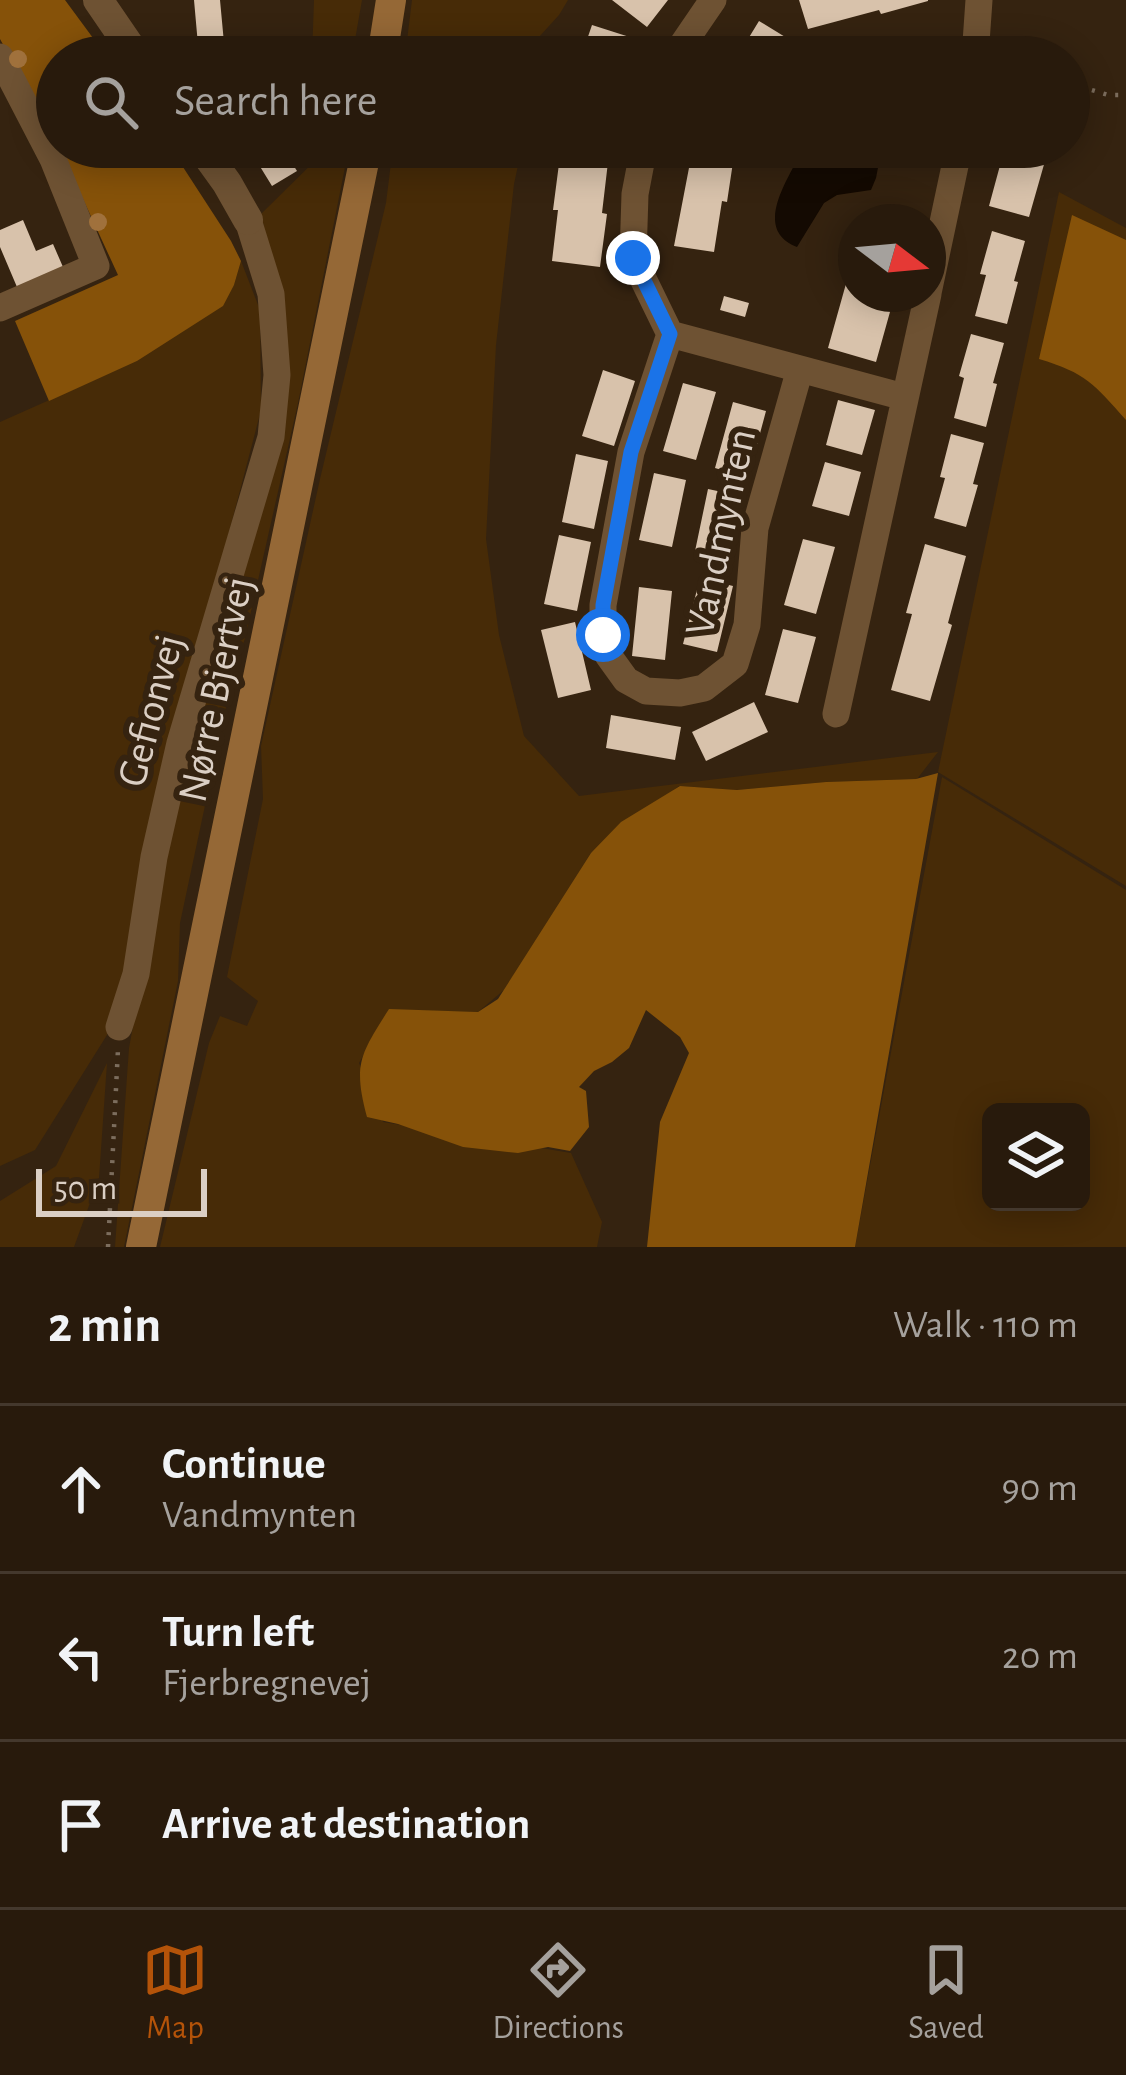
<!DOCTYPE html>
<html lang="en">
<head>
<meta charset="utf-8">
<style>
  body { margin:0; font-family:"Alegreya Sans",sans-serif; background:#302315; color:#f1f3f6 }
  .controls { position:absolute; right:36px; bottom:36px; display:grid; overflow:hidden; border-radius:18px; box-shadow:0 6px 30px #0003 }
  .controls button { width:108px; height:108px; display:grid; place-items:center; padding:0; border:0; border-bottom:3px solid #44382d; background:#281a0c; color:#f1f3f6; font:60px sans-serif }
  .compass { position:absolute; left:838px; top:204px; width:108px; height:108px; border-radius:50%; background:#281a0c; box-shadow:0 6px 30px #0003; rotate:106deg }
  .scale { position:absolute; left:36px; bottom:30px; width:171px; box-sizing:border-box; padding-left:12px; border:6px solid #dbcfc4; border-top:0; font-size:33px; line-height:42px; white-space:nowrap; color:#dbcfc4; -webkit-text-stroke:9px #352310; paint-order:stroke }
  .stop { position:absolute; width:36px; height:36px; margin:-27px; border:9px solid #1a73e8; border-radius:50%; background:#fff }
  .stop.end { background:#1a73e8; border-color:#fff; box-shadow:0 3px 12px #0008 }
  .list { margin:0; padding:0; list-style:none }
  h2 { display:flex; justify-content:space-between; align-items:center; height:156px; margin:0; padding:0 48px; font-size:51px }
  h2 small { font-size:39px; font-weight:400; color:#a5a19d }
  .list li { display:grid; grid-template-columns:78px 1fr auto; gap:36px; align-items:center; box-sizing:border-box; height:168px; padding:0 48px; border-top:3px solid #44382d }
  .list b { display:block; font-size:45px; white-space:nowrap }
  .list p { margin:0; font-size:39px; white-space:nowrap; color:#a5a19d }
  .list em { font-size:39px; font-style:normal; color:#a5a19d }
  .icon { flex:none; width:66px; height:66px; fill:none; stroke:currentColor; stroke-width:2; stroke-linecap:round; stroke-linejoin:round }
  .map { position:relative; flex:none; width:1126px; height:1247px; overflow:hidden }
  .search { position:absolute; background:#281a0c; box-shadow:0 6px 30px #0003; left:36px; right:36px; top:36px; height:132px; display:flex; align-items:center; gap:30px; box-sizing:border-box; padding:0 42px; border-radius:66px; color:#a5a19d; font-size:45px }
  .sheet { height:660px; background:#281a0c }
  nav { display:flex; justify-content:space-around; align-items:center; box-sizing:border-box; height:168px; border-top:3px solid #44382d; background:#281a0c; font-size:33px; color:#a5a19d }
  nav a { display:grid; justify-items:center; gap:6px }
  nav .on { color:#b45309 }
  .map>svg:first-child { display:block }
</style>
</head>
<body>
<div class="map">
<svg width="1126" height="1247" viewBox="0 0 1126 1247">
  <rect width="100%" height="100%" fill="#352310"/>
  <path fill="#472b07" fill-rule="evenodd" d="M314,0h48l-10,57h-40z
    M412,0h156l-9,15 -30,33 8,9h-132z
    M329,147h20l-51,256 -53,235 -15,50 -50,235 -2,58 -54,266h-9l14,-199 51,-274 93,-323 5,-160 -17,-77z
    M393,147h129l-8,37 -18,161 -10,194 13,96 25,101 55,60 359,-44 -21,27 -91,3 -89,8 -58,-4 -88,67 -87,137 -26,22 -89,-2 -30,53 24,59 188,31 31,69 -5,25h-437l49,-204 11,-27 27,10 11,-25 -31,-24 36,-178 -2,-53 59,-267 66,-276z
    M1059,192l67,36v658l-188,-114z
    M241,261l19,49 1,100 -40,153 -88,393 -26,79 -72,115 -35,16v-744l137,-61 97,-76z
    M942,777l184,113v357h-271zM991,1112h90v90h-90z
    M107,1063l-8,115 -25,69h-74v-46l56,-35z"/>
  <path fill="#865209" d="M0,0h65l42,57h-50v87l-57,-105z
    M59,147h111l61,94 10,20 -7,24 -11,21 -86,55 -88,40 -34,-80 103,-46z
    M1072,215l54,25v180c-32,-36 -40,-47 -87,-61z
    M938,773l-83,474h-208l13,-125 29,-69 -9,-16 -34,-27 -17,38 -17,14 -18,9 -15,16 7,4 3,36 -19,24 -22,-4 -30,6 -55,-6 -65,-23 -31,-7c-14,-53 -7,-62 22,-108l89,3 20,-13 93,-146 30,-31 59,-36 57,4 89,-8 90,-3z"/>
  <path fill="#140a02" d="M804,147h78l-6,31 -5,12 -34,5 -13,8 -27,44c-46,-18 -8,-69 7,-100z"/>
  <path fill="#d8c2ab" d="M194,0h26l4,43 -26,2z
    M612,0h56l-21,27z
    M799,0h129v1l-47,13 -2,-4 -71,19z
    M759,21l36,22 -9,14h-49z
    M592,25l47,15 -6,17h-52z
    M248,147h34l15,24 -25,15z
    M693,147l42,2 -8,53 -5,-1 -8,51 -40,-6z
    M1005,147h44l-20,70 -40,-11z
    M560,156l48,6 -6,51 5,1 -7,53 -48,-6 6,-51h-5z
    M23,220l13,31 17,-7 10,23 -46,20 -17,-40v-17z
    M992,231l33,10 -11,40 4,1 -11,42 -32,-8 11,-41 -6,-1z
    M855,237l1,57h39l-19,68 -48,-14 21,-75 -4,-1z
    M724,296l25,7 -4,14 -25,-7z
    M971,334l33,9 -11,40 4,1 -11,43 -32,-9 10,-40 -5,-2z
    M603,370l32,11 -21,65 -32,-10z
    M683,383l33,9 -20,68 -33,-9z
    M838,400l37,10 -13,45 -36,-10z
    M733,402l33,9 -18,67 -33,-10z
    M951,434l33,9 -11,41 5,1 -12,42 -32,-9 11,-40 -5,-1z
    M576,454l32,7 -14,68 -32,-7z
    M825,462l36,10 -12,44 -37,-10z
    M654,473l32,7 -14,67 -33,-7z
    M708,489l33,7 -15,68 -32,-8z
    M559,535l32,7 -14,69 -33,-7z
    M803,539l32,8 -19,67 -32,-9z
    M925,544l41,12 -18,67 4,2 -22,76 -39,-11 21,-76 -6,-1z
    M700,578l33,8 -16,66 -34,-8z
    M639,587l33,4 -7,69 -33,-4z
    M575,622l16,68 -33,8 -17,-68z
    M783,629l33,8 -18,66 -33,-8z
    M754,702l14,30 -62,29 -14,-29z
    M611,715l70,12 -6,33 -69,-12z"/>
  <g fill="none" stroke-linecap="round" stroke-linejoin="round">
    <path stroke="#7c6d5d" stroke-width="4.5" stroke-dasharray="3 9" stroke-linecap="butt" d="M1069,83l39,12h18
      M108,1247l10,-198"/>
    <path stroke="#6e5233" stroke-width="27" d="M0,57l53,102 43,107 -96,42
      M674,57l39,-57
      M975,57l4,-57
      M644,147l-9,47 -2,64 37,76 234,63
      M928,293l31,-146
      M670,334l-39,118 -28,153v31l5,19 18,25 20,11 34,2 24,-5 31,-24 12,-39 8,-97 45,-159
      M836,714l92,-420
      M119,1027l17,-53 18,-117 26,-114 91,-306 6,-62 -6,-81 -23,-74"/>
    <path stroke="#6e5233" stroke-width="30" d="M98,0l39,57
      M201,147l26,36 21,37"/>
    <path stroke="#956836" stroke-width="30" d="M382,57l9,-57
      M141,1247l226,-1100"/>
  </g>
  <g fill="#a0713c">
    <circle cx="18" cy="59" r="9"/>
    <circle cx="98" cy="222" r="9"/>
  </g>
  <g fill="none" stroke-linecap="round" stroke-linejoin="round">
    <path stroke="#1a73e8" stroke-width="15" d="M603,635v-30l28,-153 39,-118 -37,-76"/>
  </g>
  <g text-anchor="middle" stroke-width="12" stroke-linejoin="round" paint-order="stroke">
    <g font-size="42" fill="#dbcfc4" stroke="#352310">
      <text transform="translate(719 532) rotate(-78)" y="15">Vandmynten</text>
      <text transform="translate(214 689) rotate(-78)" y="15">Nørre Bjertvej</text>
      <text transform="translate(149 710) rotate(-75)" y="15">Gefionvej</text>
    </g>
  </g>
</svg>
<div class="controls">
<button><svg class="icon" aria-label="layers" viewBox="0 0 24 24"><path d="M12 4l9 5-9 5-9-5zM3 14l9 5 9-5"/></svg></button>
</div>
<svg class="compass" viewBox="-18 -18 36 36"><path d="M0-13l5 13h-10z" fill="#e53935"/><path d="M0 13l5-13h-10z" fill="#a5a19d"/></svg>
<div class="scale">50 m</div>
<div class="stop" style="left:603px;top:635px"></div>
<div class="stop end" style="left:633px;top:258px"></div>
<div class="search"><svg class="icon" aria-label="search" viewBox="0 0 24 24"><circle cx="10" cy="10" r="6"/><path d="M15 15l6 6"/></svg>Search here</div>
</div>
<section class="sheet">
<h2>2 min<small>Walk · 110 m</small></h2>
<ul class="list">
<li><svg class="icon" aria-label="ahead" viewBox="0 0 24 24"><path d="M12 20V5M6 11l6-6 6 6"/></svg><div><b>Continue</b><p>Vandmynten</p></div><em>90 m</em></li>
<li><svg class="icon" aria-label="left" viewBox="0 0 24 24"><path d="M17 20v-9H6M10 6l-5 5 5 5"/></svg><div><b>Turn left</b><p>Fjerbregnevej</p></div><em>20 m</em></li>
<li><svg class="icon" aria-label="arrive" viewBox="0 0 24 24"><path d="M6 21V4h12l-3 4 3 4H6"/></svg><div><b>Arrive at destination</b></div></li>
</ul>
</section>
<nav>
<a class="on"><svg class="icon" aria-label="map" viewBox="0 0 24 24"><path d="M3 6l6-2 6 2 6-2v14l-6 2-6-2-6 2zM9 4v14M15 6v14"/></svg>Map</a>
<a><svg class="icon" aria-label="directions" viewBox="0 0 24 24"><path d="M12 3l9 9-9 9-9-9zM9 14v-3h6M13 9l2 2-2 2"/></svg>Directions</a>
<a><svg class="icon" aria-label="saved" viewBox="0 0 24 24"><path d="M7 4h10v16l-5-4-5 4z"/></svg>Saved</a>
</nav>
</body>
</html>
